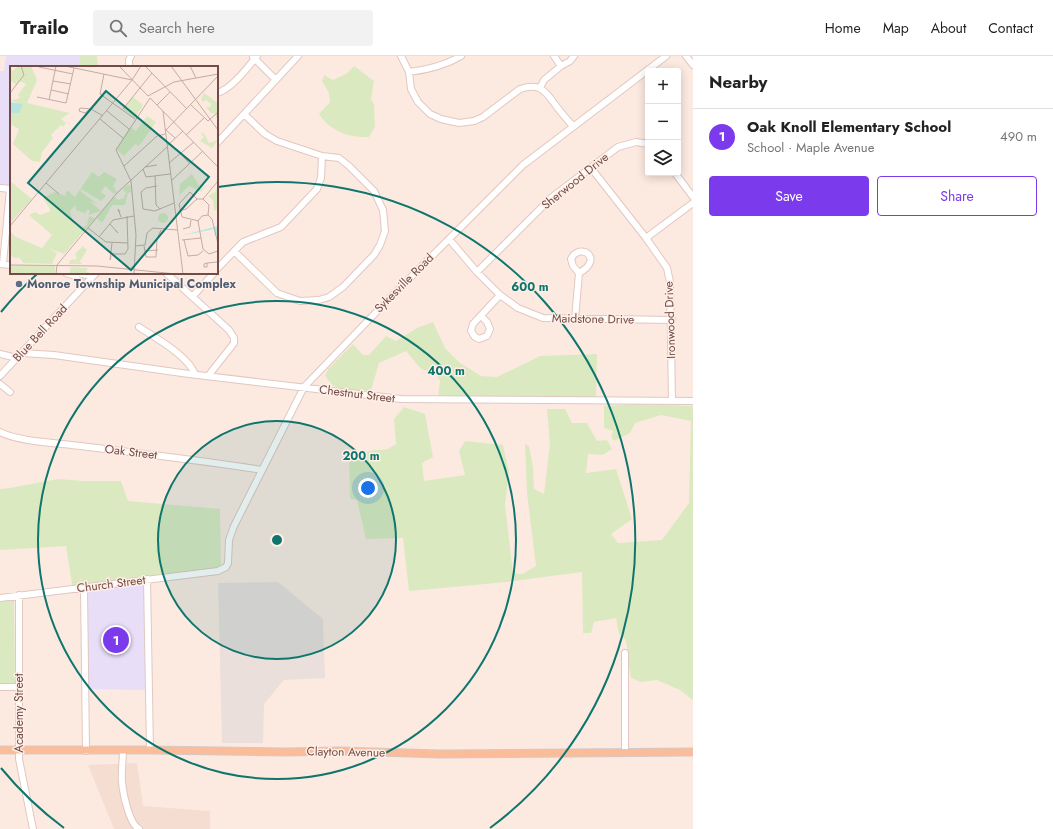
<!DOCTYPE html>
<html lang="en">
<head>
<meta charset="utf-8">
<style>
  body { margin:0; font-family:Jost,sans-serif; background:#f2f2f2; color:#222 }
  .controls { position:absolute; right:12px; top:12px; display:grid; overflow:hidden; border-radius:4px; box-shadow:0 2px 10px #0003 }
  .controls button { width:36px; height:36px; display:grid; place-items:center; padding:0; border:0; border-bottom:1px solid #e0e0e0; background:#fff; color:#222; font:20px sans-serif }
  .you { position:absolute; left:368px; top:432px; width:14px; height:14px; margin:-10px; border:3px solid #fff; border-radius:50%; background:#1a73e8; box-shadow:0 0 0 6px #1a73e833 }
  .badge { display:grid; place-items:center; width:26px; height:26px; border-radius:50%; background:#7c3aed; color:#fff; font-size:13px; font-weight:700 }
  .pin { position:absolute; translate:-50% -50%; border:2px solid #fff; box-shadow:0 1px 4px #0006 }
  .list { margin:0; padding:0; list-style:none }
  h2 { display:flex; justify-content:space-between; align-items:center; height:52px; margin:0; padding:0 16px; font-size:17px }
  h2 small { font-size:13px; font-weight:400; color:#767676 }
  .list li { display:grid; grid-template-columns:26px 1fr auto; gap:12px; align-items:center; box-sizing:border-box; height:56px; padding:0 16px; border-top:1px solid #e0e0e0 }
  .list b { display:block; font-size:15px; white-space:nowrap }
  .list p { margin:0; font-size:13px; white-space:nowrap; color:#767676 }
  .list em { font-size:13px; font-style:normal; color:#767676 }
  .actions { display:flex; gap:8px; padding:12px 16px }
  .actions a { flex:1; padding:9px 0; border:1px solid #7c3aed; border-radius:4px; text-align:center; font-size:14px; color:#7c3aed }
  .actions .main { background:#7c3aed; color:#fff }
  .icon { flex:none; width:22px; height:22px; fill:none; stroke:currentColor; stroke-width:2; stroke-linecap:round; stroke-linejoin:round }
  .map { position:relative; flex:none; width:693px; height:773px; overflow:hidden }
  header { display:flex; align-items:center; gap:24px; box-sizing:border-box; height:56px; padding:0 20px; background:#fff; border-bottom:1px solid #e0e0e0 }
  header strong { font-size:19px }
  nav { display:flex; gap:22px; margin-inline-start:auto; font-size:14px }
  .search { width:280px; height:36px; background:#f2f2f2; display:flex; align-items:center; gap:10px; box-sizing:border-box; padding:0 14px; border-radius:4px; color:#767676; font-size:15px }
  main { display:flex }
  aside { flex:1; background:#fff }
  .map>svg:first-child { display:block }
</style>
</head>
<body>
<header>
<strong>Trailo</strong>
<div class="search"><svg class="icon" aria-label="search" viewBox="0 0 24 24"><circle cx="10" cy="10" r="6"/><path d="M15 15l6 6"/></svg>Search here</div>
<nav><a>Home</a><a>Map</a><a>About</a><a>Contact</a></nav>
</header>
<main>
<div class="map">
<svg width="693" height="773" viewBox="0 0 693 773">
  <rect width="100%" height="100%" fill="#fceae1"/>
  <path fill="#f6ddd2" d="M137,707l6,43 67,5v18h-96l-26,-64z"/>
  <path fill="#ebdfdc" d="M278,526l45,37 2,59 -41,2 -20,24 -1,39h-41l-4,-160z"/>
  <path fill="#e8def8" d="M6,0h74l-1,11h-68v120l-11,-1v-115h4z
    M146,526v108l-59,-1 -1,-99z"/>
  <path fill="#dbe9c0" d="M80,0h17l1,11h-19z
    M354,10l20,15 -3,18 3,5 1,23 -6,10c-20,1 -39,-6 -50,-23l11,-12 -1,-9 -7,-12 2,-6 9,5 13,-6z
    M433,266l12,26 15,15 21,13 16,1 43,-21 57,-2 -1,44h-158l2,-17 -5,-8 -14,-4 -15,-18 -27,12 -9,31 -27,-5 -10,-3 -8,-10 3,-7 25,-25 10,11h6l17,-19 10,5 21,-13z
    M638,348l55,2v294l-13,-10 -23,-10 -16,2 -10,-4 -3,-18 -1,-14 -2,-7 -6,-5 -3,-16 -22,4 -3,11h-8l-1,-61 -75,10 -98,9 -6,-53 -37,1 -9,-39 -7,-1 -1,-46 39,-4 8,-5 -2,-25 10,-12 21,7 8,43 -11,6 2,18 41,-6 -6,-24 6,-10 38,4 6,27 -4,32 8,70h9l14,-8 -9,-73 -2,-49 4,2 4,21 1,22 10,5 6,-51 -3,-34h18l7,14h15l10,18 10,-1 5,9 -9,6 -15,-1 -2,19 30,-4 16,50 -21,15 7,9 44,-3 27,-37 2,-82 -30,-6 -26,8 -5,10 -16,8 -3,-4 2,-6 -9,-3v-22z
    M58,423l26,2h37l7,20 92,8 1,61 -148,20 -7,-44 -66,4v-61l10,-1z
    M14,543l1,87h-15v-85z"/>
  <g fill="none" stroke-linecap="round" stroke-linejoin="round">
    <g stroke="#e2c7c0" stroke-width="8">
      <path id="minor" d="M401,0l8,16 2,17 7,13 12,12 11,5 18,4 15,-2 9,-4 37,-28c18,-6 24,0 34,14 5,7 10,13 16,20l4,3
        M554,0l7,10
        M686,0l7,9
        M253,1l23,23
        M129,11v-7l2,-4
        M409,16c17,-2 37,-7 52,-16
        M540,32l4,-8 17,-14 9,-5 4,-5
        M217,37c14,-3 31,-26 40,-37
        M217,87l81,-87
        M591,112l55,70 21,30 3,14 2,119
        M675,117l18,24
        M0,132l11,1
        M646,182l47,-35
        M449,183l28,33 23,23 18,13 25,10 129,2
        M234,195l43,42 23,8 19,-1 10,-3 14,-10 31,-32 6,-10 5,-14 -2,-21 -9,-19 -25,-25 -10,-8 -17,-2 -45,-15 -12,-7 -21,-20
        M0,208l11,1
        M3,208l7,-75
        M217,213l26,-27 38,-15 36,-38 4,-11 1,-22
        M477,216l74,-74 67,-51 18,-5 12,2
        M66,217l7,2 11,11
        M166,217l63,57 5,8v5l-3,4 -23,29
        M73,219l4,-2 16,3
        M193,240l21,-23
        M481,260l6,6 3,7 -3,7 -8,3 -4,-2 -4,-6 2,-7 27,-29
        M575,263l4,-46 -6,-7 -2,-7c9,-18 34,0 8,14
        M139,271c18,12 48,28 56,47
        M22,297l32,2 135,19 212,25 292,2
        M0,298l17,4
        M0,320l96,-103
        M0,328l10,8
        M0,376c19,10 59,11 81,14 60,8 121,14 181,24
        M147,523l3,171
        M84,532l2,163
        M19,539v164l14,70
        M0,542l218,-27 8,-4 2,-4 1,-23 5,-14 70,-139 82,-85 137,-137 143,-109
        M0,631h19
        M123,694c0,10 -2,22 -1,32 1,11 7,42 17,47
        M625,696v-99"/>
    </g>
    <g stroke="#d5c9c8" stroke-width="9">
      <path id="major" d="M0,694h150l135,2 56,-1 99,3 253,-2"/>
    </g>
    <use href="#minor" stroke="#fff" stroke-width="6"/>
    <use href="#major" stroke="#fbbd99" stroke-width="7"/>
  </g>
  <circle cx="277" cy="484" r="119" fill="#0f766e" fill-opacity=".12"/>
  <g fill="none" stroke="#0f766e" stroke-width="2">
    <circle cx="277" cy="484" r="119"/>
    <circle cx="277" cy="484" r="239"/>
    <path d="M64 772A358 358 0 0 1 1 712M1 256A358 358 0 0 1 37 218M218 131A358 358 0 0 1 490 772"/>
  </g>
  <circle fill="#5c6f8a" stroke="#ffefe7" stroke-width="1.5" cx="19" cy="228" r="4"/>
  <g text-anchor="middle" stroke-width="3" stroke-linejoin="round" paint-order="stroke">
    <g font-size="12" fill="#734c48" stroke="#ffefe7">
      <text transform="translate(575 125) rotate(-39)" y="4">Sherwood Drive</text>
      <text transform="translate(404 227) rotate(-45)" y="4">Sykesville Road</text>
      <text transform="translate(593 263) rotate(1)" y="4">Maidstone Drive</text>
      <text transform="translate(670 264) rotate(-92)" y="4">Ironwood Drive</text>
      <text transform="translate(40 277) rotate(-47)" y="4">Blue Bell Road</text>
      <text transform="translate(357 338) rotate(7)" y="4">Chestnut Street</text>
      <text transform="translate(131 396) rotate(7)" y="4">Oak Street</text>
      <text transform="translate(111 528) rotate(-7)" y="4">Church Street</text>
      <text transform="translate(19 657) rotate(-90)" y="4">Academy Street</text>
      <text transform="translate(346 696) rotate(1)" y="4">Clayton Avenue</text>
    </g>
    <g font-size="12" font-weight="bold" fill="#4e5e75" stroke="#ffefe7" text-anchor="start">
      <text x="27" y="232">Monroe Township Municipal Complex</text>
    </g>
  </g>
  <g transform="translate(10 10)">
    <rect width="208" height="208" fill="#fceae1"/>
    <path d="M0,0l2,5 7,-5h12l6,14 -10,23 43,10 -9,6 5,4 -3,4 -2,-2 -10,10 2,3 -11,14 -2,10 -8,-1 -19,-17 6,-15 -9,-5v-11l13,-8 -13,-5 8,-1 2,-2 -2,-2 8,-11 -6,-3 -4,4 -6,-5zM194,27l14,10v19l-3,-9h-4l-5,-6h4l1,-3 -5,-4 -3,2 -2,-3zM123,31l10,8 -8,13 -12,-9zM137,50l9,6 -17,24 -4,-2 -11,12 -8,-7 14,-22 6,4zM193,66l6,11 9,-3 -6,8 -12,-7 4,-4 -3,-3zM82,106l7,5 5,-5 13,7 -4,7 4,6 -3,2 -9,-8 -4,6 5,4 -5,5 -20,-12v3l17,12 -8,-3 11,10 -13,4 2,-4 -2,-2 -3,4 -9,-3 -1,-5 -5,6 2,8 11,9 4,-3 2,-9 6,2 -31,36 -16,-6 9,5 -5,11 -29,-1 -3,-5h-6l-4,-4v-23l6,6 26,11 10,-13 -23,-20 6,-3 5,3 11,-4 -8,-13 12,-6 10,4 2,-6 8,7zM182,108l9,15 5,-3 -5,6 -12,-6 -10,9 1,-11zM0,115l22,18 -22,24zM118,119h2l1,7 -3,1 -3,12h-13l-10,18 -5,-5 17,-21 4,3 6,-2 2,-5 -3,-4zM208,120v22l-4,3 -1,-11 -5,-4 7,-4zM148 152a5 5 0 1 1 10 0a5 5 0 1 1-10 0ZM73,180l4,4 -7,11 2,3h-13l1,-4 7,-1 -2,-5zM0,199l45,1v8h-45zM61,201l17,1 -2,3 5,3h-22z" fill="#dbe9c0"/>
    <path d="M0,36l13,2 -4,9h-9zM208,160v8l-3,2 -1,-7 -34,7z" fill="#b6e5e0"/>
    <path fill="none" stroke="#c5aba4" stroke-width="1" d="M55,0l67,14 9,-14M109,0l29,30 26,-14 44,-8M135,0l42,43M161,0l47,64M180,0l6,12M29,1l34,7M94,8l-4,20 35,25M43,15l18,3M41,24l18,4M0,27l14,-18 -3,-9M27,31l29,6 8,-35M140,32l68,69M39,34l7,-34M147,39l13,-13M181,39l17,16 10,-9M80,43l-5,4 -6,-2 1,-3 11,1 12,7M113,43l29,-36M97,45l22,18M153,45l20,163M90,53l23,19M156,64l9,8M155,65l53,-55M176,69l18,-17M157,80l16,-15M171,88l9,10M159,97l25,-21M114,100l33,-30 8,-2M135,101l12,-2M133,103l3,8 24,-3M145,110l1,29 4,4M161,115l32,-30M36,117l13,11M147,120l-11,2 -5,4 2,17 12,2 19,-8M187,133l-7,-7 -11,12 3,13 17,4M193,133l15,-18M169,145l7,-2 11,-10h6l6,6 -1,10M110,146l-2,-3 3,8M100,158l8,9 -3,-3M0,160l122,-146M78,162l18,14 22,1M173,163l7,-2 1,-7M89,171l14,-17 21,-4M172,174l19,-2M174,174l4,16 10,-1 5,-4M208,178l-6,-25 -4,-4 -6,1 -4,5 5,28 6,5 9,-3M125,180l10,-1 2,-12 6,-5 24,2M134,180l2,11h10l1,-18 4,-9M135,185l13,-1M102,188h13l3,-5 -1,-33M101,190l-1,4 2,-17M197,197v4h-3v-3l3,-1 10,-1h1M0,199l87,1 79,8M46,208l1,-9 60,-72 50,-46M124,208l2,-39 -5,-54 -15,-31 34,-52"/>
    <path fill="#0f766e" fill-opacity="0.15" stroke="#0f766e" stroke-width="2" d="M96,25l103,86 -78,93 -103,-87z"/>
    <rect width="208" height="208" fill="none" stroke="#734c48" stroke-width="2"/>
  </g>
  <circle cx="277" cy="484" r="6" fill="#0f766e" stroke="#ffefe7" stroke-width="2"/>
  <g font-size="12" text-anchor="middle" font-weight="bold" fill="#0f766e" stroke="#ffefe7" stroke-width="3" stroke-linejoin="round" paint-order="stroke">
    <text x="530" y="235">600 m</text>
    <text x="446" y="319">400 m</text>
    <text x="361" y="404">200 m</text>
  </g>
</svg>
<div class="controls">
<button>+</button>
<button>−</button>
<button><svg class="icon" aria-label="layers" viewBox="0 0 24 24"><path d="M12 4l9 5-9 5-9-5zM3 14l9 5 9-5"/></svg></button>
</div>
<div class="you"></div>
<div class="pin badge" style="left:116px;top:584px">1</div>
</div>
<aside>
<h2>Nearby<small></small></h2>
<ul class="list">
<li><span class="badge">1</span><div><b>Oak Knoll Elementary School</b><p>School · Maple Avenue</p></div><em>490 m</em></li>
</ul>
<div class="actions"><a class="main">Save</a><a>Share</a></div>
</aside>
</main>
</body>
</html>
